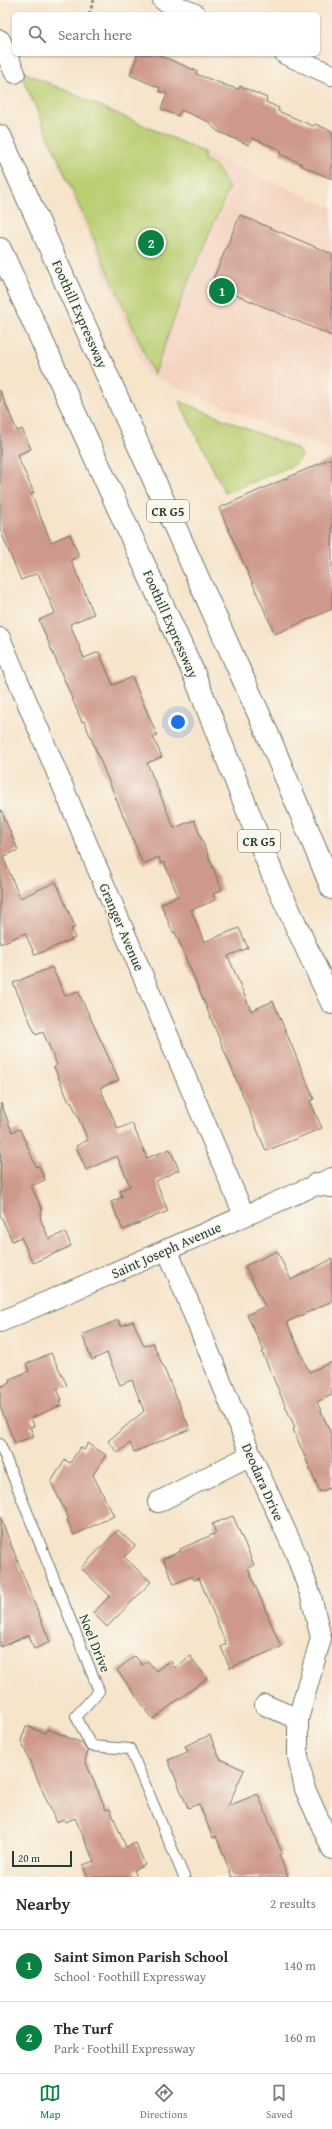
<!DOCTYPE html>
<html lang="en">
<head>
<meta charset="utf-8">
<style>
  body { margin:0; font-family:"Gentium Book Plus",serif; background:#f7f7f7; color:#2b2b33 }
  .scale { position:absolute; left:12px; bottom:10px; width:60px; box-sizing:border-box; padding-left:4px; border:2px solid #1f3d34; border-top:0; font-size:11px; line-height:14px; white-space:nowrap; color:#1f3d34; -webkit-text-stroke:3px #fbf7ec; paint-order:stroke }
  .you { position:absolute; left:178px; top:722px; width:14px; height:14px; margin:-10px; border:3px solid #fff; border-radius:50%; background:#1a73e8; box-shadow:0 0 0 6px #1a73e833 }
  .badge { display:grid; place-items:center; width:26px; height:26px; border-radius:50%; background:#0b8043; color:#fff; font-size:13px; font-weight:700 }
  .pin { position:absolute; translate:-50% -50%; border:2px solid #fff; box-shadow:0 1px 4px #0006 }
  .list { margin:0; padding:0; list-style:none }
  h2 { display:flex; justify-content:space-between; align-items:center; height:52px; margin:0; padding:0 16px; font-size:17px }
  h2 small { font-size:13px; font-weight:400; color:#7c7c81 }
  .list li { display:grid; grid-template-columns:26px 1fr auto; gap:12px; align-items:center; box-sizing:border-box; height:72px; padding:0 16px; border-top:1px solid #e1e1e2 }
  .list b { display:block; font-size:15px; white-space:nowrap }
  .list p { margin:0; font-size:13px; white-space:nowrap; color:#7c7c81 }
  .list em { font-size:13px; font-style:normal; color:#7c7c81 }
  .icon { flex:none; width:22px; height:22px; fill:none; stroke:currentColor; stroke-width:2; stroke-linecap:round; stroke-linejoin:round }
  .map { position:relative; flex:none; width:332px; height:1877px; overflow:hidden }
  .search { position:absolute; background:#fff; box-shadow:0 1px 3px #0004; left:12px; right:12px; top:12px; height:44px; display:flex; align-items:center; gap:10px; box-sizing:border-box; padding:0 14px; border-radius:6px; color:#7c7c81; font-size:15px }
  .sheet { height:196px; background:#fff }
  nav { display:flex; justify-content:space-around; align-items:center; box-sizing:border-box; height:56px; border-top:1px solid #e1e1e2; background:#fff; font-size:11px; color:#7c7c81 }
  nav a { display:grid; justify-items:center; gap:2px }
  nav .on { color:#0b8043 }
  .map>svg:first-child { display:block }
</style>
</head>
<body>
<div class="map">
<svg width="332" height="1877" viewBox="0 0 332 1877">
  <rect width="100%" height="100%" fill="#fbf7ec"/>
  <filter id="ink" filterUnits="userSpaceOnUse"><feTurbulence type="fractalNoise" baseFrequency=".025" numOctaves="2"/><feDisplacementMap in="SourceGraphic" scale="8" xChannelSelector="R" yChannelSelector="G"/><feConvolveMatrix kernelMatrix="1 2 1 2 8 2 1 2 1" color-interpolation-filters="sRGB"/></filter>
  <filter id="wash" filterUnits="userSpaceOnUse"><feTurbulence type="fractalNoise" baseFrequency=".012" numOctaves="4" result="noise"/><feDisplacementMap in="SourceGraphic" scale="16" xChannelSelector="R" yChannelSelector="G"/><feGaussianBlur stdDeviation="0.9" result="paint"/><feColorMatrix in="noise" values="0 0 0 0 0 0 0 0 0 0 0 0 0 0 0 0 0 1.4 0 .05"/><feComposite in="paint" operator="in"/></filter>
  <g filter="url(#wash)">
    <rect width="100%" height="100%" fill="#f6e4cb"/>
    <path fill="#f4d3c0" d="M19,70l313,138v244l-186,-78z"/>
    <path fill="#bace72" stroke="#6c8653" d="M19,70l185,82v9l12,5 13,22 -48,111 -27,76z
      M179,401l118,48 5,8 -8,8 -69,28z"/>
    <g id="blocks">
      <path fill="#ce998c" d="M138,54h18l41,17 -1,3 35,13 8,2 1,-3 27,12 -1,4 13,6 -1,3 35,15 2,-2 17,7v48l-30,-13v-2l-22,-10 1,-4 -29,-12 -3,7 -32,-14 -8,-9 -28,-12 -3,6 -17,-7 6,-15 -8,-3 1,-3 -30,-13z
        M240,215l92,39v82l-121,-52z
        M0,390l17,41 5,-2 9,20 -14,6 17,38 -3,1 20,48 19,-8 9,22 -8,4 23,54 -24,10 14,34 15,-6 14,33 19,-8 25,58 -4,2 9,20 -15,6 27,65 20,-8 28,70 -9,4 3,6 -25,10 13,32 35,-14 9,20 -20,8 23,55 22,-10 41,98 -4,2 12,27 -56,23 -91,-219 -2,1 -12,-29 17,-8 -14,-34 -3,2 -2,-7 -16,7 -59,-143 -2,1 -43,-102 16,-7 -17,-40 -17,7 -21,-50z
        M332,458v151l-57,25 -56,-126z
        M0,808l18,42 -15,7 17,41 36,-16 19,45 -4,2 4,9 -40,17 -10,-22 -25,11z
        M52,967l13,29 13,-5 41,89 -19,8 18,41 14,-6 15,35 23,-9 9,21 -23,11 12,30 -45,19 -12,-28 11,-5 -2,-6 10,-5 -13,-30 -31,14 -10,-24 12,-6 -17,-39 -2,1 -15,-35 3,-2 -14,-33 -7,3 -23,-52z
        M1,1103l11,29 8,-3 16,38 3,-1 6,14 -14,6 11,23 -2,9 9,21 16,-7 6,14 -38,17 -12,-26 -9,4 -12,-27z
        M277,1251l14,29 41,-21v42l-45,21 22,50 23,-10v33l-15,7 15,34v51l-12,5 -27,-63 2,-1 -33,-76 2,-1 -17,-36 18,-9 -20,-40z
        M118,1320l3,6 12,-5 11,25 9,-3 37,86 -56,23 -4,-9 -12,10 -10,-12 36,-30 -12,-31 -12,5 -13,-32 -15,7 -10,-25z
        M51,1353l16,32 -10,4 5,11 -3,1 3,4 -31,13 3,8 -4,1 4,9 -19,7 -15,-36v-20l11,-5 -1,-3 19,-8 -3,-7z
        M88,1443l18,12 -13,20 21,41 -40,19 -7,-15 2,-1 -18,-37 14,-22 5,3 10,-16 4,3z
        M233,1516l21,49 -6,3 33,79 -51,21 -9,-21 5,-3 -27,-66 -5,2 -2,-4 -18,8 -11,-25 18,-8 -1,-2 36,-16 -4,-9z
        M0,1517l50,125 -16,7 -5,-14 -29,12z
        M118,1530l17,16 -11,11 27,25 -44,45 -14,-14 17,-17 -29,-28z
        M135,1656l7,9 6,-4 8,10 14,-11 5,8 15,-12 17,22 -54,41 -36,-49z
        M26,1726l19,7 2,-4 35,14 6,9 -3,8 21,50 4,-1 16,38 10,-4 9,22 -11,5 3,7h-49l-5,-12 11,-4 -19,-43 -9,4 -2,-3 -8,3 -35,-81z
        M210,1735l10,24 24,11 -16,36 30,-12 24,59 -3,2 9,22h-56l-16,-41 -3,2 -14,-34 -11,4 -20,-48 20,-8 -3,-6z"/>
    </g>
  </g>
  <g filter="url(#ink)">
    <use href="#blocks" fill-opacity="0" stroke="#6a7769" stroke-width="1"/>
    <g fill="none" stroke-linecap="round" stroke-linejoin="round">
      <g stroke="#6a7769" stroke-width="12">
        <path id="lane" d="M0,1444l99,247 -23,25 15,30 39,3 54,128"/>
      </g>
      <g stroke="#6a7769" stroke-width="22">
        <path id="street" d="M163,0l32,14
          M0,40l15,33
          M285,54l47,21
          M0,638l244,577
          M167,1249l84,206 45,99 15,42 10,42 -23,81v38l7,32 27,60
          M0,1322l332,-144
          M158,1502l93,-47
          M265,1705l33,14"/>
      </g>
      <g stroke="#6a7769" stroke-width="24">
        <path id="highway" d="M0,136l266,594 66,158
          M0,249l194,425 80,204 58,125
          M317,1184l15,2"/>
      </g>
      <path stroke="#6a7769" stroke-width="2.5" stroke-dasharray="3 3" stroke-linecap="butt" d="M89,14l5,-14"/>
      <use href="#lane" stroke="#fff" stroke-width="10"/>
      <use href="#street" stroke="#fff" stroke-width="20"/>
      <use href="#highway" stroke="#fff" stroke-width="22"/>
    </g>
  </g>
  <g text-anchor="middle" stroke-width="3" stroke-linejoin="round" paint-order="stroke">
    <g fill="#fbf7ec" stroke="#61756b" stroke-width="1">
      <rect x="147" y="500" width="42" height="22" rx="3"/>
      <rect x="238" y="830" width="42" height="22" rx="3"/>
    </g>
    <g font-size="13" font-weight="bold" fill="#1f3d34">
      <text x="168" y="516">CR G5</text>
      <text x="259" y="846">CR G5</text>
    </g>
    <g font-size="14" fill="#1f3d34" stroke="#fbf7ec">
      <text transform="translate(80 314) rotate(66)" y="5">Foothill Expressway</text>
      <text transform="translate(171 624) rotate(66)" y="5">Foothill Expressway</text>
      <text transform="translate(122 927) rotate(67)" y="5">Granger Avenue</text>
      <text transform="translate(166 1250) rotate(-24)" y="5">Saint Joseph Avenue</text>
      <text transform="translate(263 1482) rotate(66)" y="5">Deodara Drive</text>
      <text transform="translate(95 1643) rotate(68)" y="5">Noel Drive</text>
    </g>
  </g>
</svg>
<div class="scale">20 m</div>
<div class="you"></div>
<div class="pin badge" style="left:222px;top:291px">1</div>
<div class="pin badge" style="left:151px;top:243px">2</div>
<div class="search"><svg class="icon" aria-label="search" viewBox="0 0 24 24"><circle cx="10" cy="10" r="6"/><path d="M15 15l6 6"/></svg>Search here</div>
</div>
<section class="sheet">
<h2>Nearby<small>2 results</small></h2>
<ul class="list">
<li><span class="badge">1</span><div><b>Saint Simon Parish School</b><p>School · Foothill Expressway</p></div><em>140 m</em></li>
<li><span class="badge">2</span><div><b>The Turf</b><p>Park · Foothill Expressway</p></div><em>160 m</em></li>
</ul>
</section>
<nav>
<a class="on"><svg class="icon" aria-label="map" viewBox="0 0 24 24"><path d="M3 6l6-2 6 2 6-2v14l-6 2-6-2-6 2zM9 4v14M15 6v14"/></svg>Map</a>
<a><svg class="icon" aria-label="directions" viewBox="0 0 24 24"><path d="M12 3l9 9-9 9-9-9zM9 14v-3h6M13 9l2 2-2 2"/></svg>Directions</a>
<a><svg class="icon" aria-label="saved" viewBox="0 0 24 24"><path d="M7 4h10v16l-5-4-5 4z"/></svg>Saved</a>
</nav>
</body>
</html>
